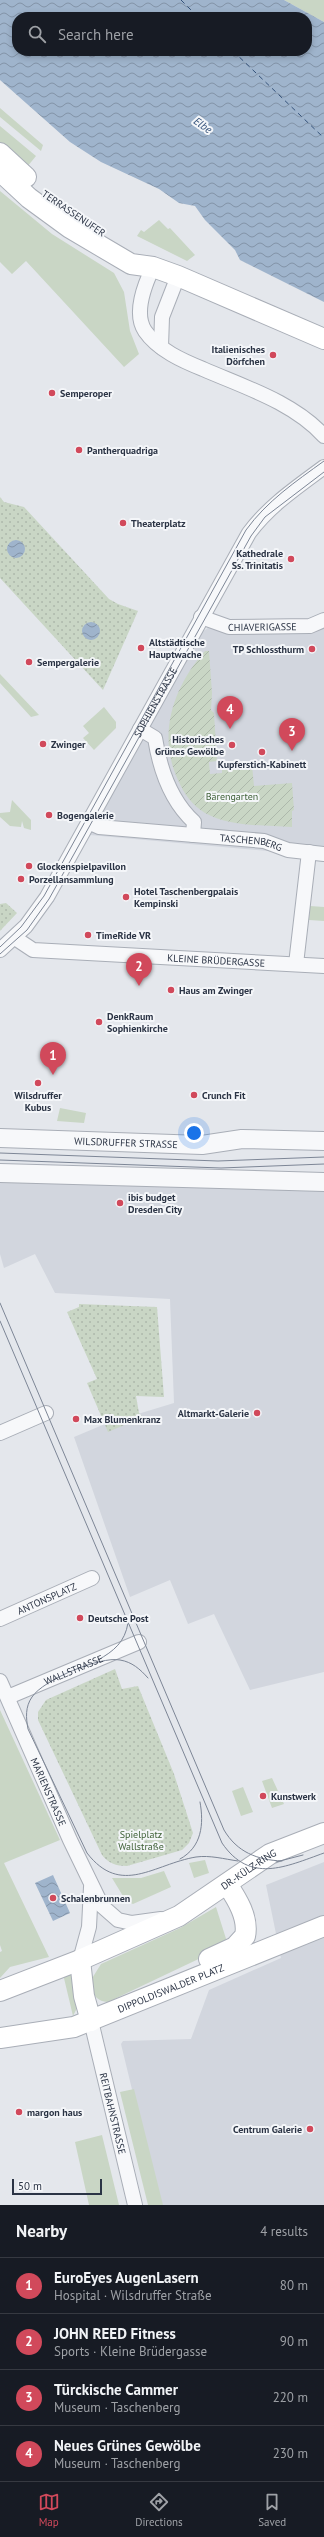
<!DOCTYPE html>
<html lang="en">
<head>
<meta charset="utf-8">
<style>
  body { margin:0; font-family:"PT Sans",sans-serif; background:#20242c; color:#f1f3f6 }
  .scale { position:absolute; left:12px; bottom:10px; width:90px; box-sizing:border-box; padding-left:4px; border:2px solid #2b3445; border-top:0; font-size:11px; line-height:14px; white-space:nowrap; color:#2b3445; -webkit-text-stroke:3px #f4f6f9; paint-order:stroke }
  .you { position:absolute; left:194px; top:1133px; width:14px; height:14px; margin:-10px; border:3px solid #fff; border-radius:50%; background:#1a73e8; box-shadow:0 0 0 6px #1a73e833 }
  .badge { display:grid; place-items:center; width:26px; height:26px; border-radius:50%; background:#d1495b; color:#fff; font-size:13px; font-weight:700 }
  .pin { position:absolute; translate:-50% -33px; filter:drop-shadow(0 1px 2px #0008) }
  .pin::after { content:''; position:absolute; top:21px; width:14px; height:12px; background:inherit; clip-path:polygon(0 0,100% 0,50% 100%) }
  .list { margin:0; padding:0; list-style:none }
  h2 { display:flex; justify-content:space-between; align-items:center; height:52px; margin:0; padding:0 16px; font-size:17px }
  h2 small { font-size:13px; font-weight:400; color:#9ea1a6 }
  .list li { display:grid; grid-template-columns:26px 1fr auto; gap:12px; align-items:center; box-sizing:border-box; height:56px; padding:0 16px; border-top:1px solid #363941 }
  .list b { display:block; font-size:15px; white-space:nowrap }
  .list p { margin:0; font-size:13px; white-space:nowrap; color:#9ea1a6 }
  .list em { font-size:13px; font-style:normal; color:#9ea1a6 }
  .icon { flex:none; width:22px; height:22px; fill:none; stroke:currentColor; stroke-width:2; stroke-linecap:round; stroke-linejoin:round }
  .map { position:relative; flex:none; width:324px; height:2205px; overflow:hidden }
  .search { position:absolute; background:#171b24; box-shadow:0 2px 6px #0003; left:12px; right:12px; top:12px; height:44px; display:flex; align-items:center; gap:10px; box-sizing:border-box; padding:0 14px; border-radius:16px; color:#9ea1a6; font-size:15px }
  .sheet { height:276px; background:#171b24 }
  nav { display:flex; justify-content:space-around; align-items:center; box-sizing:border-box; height:56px; border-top:1px solid #363941; background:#171b24; font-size:11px; color:#9ea1a6 }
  nav a { display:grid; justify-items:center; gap:2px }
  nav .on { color:#d1495b }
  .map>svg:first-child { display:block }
</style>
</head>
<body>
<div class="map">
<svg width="324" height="2205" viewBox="0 0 324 2205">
  <defs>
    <pattern id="park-dots" width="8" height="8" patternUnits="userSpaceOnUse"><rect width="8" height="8" fill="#c9d6c5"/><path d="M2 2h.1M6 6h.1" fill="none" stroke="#adb8ab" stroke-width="1.8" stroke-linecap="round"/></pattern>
    <pattern id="garden-furrows" width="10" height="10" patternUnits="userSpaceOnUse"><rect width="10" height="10" fill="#c9d6c5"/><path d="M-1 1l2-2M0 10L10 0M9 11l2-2" fill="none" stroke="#adb8ab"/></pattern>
    <pattern id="water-waves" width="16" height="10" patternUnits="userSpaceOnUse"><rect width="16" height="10" fill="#9fb4cc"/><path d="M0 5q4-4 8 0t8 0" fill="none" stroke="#8293a7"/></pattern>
  </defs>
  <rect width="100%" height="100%" fill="#e4e7ec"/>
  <path fill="#d2d6de" d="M324,616v240l-234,-21 111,-202 16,-12h97z
    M0,1179l324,8v485l-74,18 -36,-76 -26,10 -18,-44 -40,17 -56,-160 31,-13 69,-21 -4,-104 -115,-6 -20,-39 -31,14 -4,-14z
    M324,1862v343h-164l-39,-161 2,-3 68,-2 18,-49 72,-32 -15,-73z"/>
  <path fill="#c9d6c5" d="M284,0h40v22z
    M0,108l43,37 -2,6 -41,-34z
    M0,126l36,30 -9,11 -27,-24z
    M0,191l52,43 62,39 10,19 6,39 9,23 -15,13 -98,-106 -14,13 -12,-12z
    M159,220l9,9 2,-1 25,27 -8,6 -50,-25 4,-6 3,2z
    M0,674l39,41 -8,2 -31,-34z
    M104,707l12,15v6l-22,22 -11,-12 6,-5 -6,-7z
    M12,800l19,20v10l-7,-2 -2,-7 -1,6 -11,-1 -10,-9v-4l10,-1z
    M310,906l14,1v14l-15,-1z
    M60,1108l26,5 -2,10 -27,-2z
    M0,1710l60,130 -56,23 45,94 -39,10 -10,11v-26l2,-1 -2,-6z
    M272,1778l12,26 -12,4 -10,-27z
    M243,1787l10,25 -12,4 -9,-25z
    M205,1860l4,13 -15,5 -5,-15z
    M164,1871l7,16 -38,17 -7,-3 -14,-23h29z
    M216,1907l12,38 -120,57c-14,-1 -16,-10 -17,-22l10,-16 79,-36z
    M71,1971l7,35 -5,10 -10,-42z
    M134,2089l29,116h-15l-28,-113z
    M102,2135l17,70h-30l-14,-63z"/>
  <path fill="url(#park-dots)" d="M0,497l4,5 20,5 85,92 9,5 20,7 -35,79 -103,-112z
    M6,903l11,10 -17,18v-27z
    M79,1304l78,3 7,90 -28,-1 3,17 4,4 -35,15 -21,-49 10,-4 -30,-67 12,-5z
    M115,1669l7,20 16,-3 36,88 19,59 -4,10 -7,7 -55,16c-11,0 -19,-3 -25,-11l-64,-135v-8l8,-12z"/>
  <path fill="url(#garden-furrows)" d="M205,651h4l3,42 -1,17 3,3 3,48 -8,1 1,12 12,-1v-6l30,-2 2,21 38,-3 2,27 -2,1v16c-28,-2 -62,0 -87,-14 -13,-8 -21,-19 -27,-33 -21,-45 -5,-93 27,-129z"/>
  <path fill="url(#water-waves)" fill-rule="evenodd" d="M0,0h284l40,22v280l-84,-42 -5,-10 -30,-30 -10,-14 -16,-3 -20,-14 -58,-27 -31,-20 -70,-62zM17,17h290v34h-290z
    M7 549a9 9 0 1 1 18 0a9 9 0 1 1-18 0Z
    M82 631a9 9 0 1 1 18 0a9 9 0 1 1-18 0Z
    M53,1875l17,38 -17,8 -18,-38z"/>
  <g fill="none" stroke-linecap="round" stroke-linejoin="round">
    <path stroke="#34527a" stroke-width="1" stroke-dasharray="5 4" stroke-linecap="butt" d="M181,0l17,17
      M233,51l91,87"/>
    <g stroke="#a9aeb7" stroke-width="16">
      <g id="minor">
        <path d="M153,267c-8,17 -20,46 -8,64 13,19 38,30 58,38 41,18 90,33 121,67"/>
        <path d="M161,347l1,-30 16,-41"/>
        <path id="s1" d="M201,617l28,10 81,-1 14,-6"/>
        <path d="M140,729l15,9c5,32 15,62 39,84l-1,13"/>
        <path id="s2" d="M88,822l11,5 165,14 24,9 36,4"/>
        <path id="s3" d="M15,938l18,12 291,16"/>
        <path id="s4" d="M0,950l26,-24 21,-29 202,-364c21,-28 47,-45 75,-66"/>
        <path d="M296,964l13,-112"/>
        <path d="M0,1433l46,-20"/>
        <path id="s5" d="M0,1619l92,-41"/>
        <path id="s6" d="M0,1681l70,159 32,66 16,14 14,3 29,-4"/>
        <path id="s7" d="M8,1697l131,-55"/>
        <path d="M80,1960l9,-33 2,-40"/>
        <path id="s8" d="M91,2021l44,184"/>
      </g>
    </g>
    <g stroke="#a9aeb7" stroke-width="20">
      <g id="tertiary">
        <path id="s9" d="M0,1138l202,7 40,-6 82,2"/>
        <path d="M0,1173l324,9"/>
      </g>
    </g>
    <g stroke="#a9aeb7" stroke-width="22">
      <g id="secondary">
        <path d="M0,153l26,24"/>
        <path d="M0,171l29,27 41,30 61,36 22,3 25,9 146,63"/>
        <path d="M209,1959l26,-12 10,-11c4,-18 -8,-37 -18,-52"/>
        <path d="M80,1960l4,36 7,25"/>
        <path id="s10" d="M0,1991l80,-31 99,-44 91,-62 54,-21"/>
        <path id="s11" d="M0,2038l74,-11 250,-101"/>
      </g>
    </g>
    <use href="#minor" stroke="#f7f8fa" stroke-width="14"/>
    <use href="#tertiary" stroke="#f7f8fa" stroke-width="18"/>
    <use href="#secondary" stroke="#fff" stroke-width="20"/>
    <path stroke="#7d8696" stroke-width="1" d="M0,947l21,-20 23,-31 202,-366c21,-29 49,-48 78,-69
      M0,954l27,-24 22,-31 202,-363 14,-19 59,-45
      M0,1153l218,8 106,-4
      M0,1160l221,8 103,-4
      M0,1303l224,527c13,22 33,30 58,31
      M0,1321l222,522c28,41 63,24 102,10
      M98,1660c16,-9 27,-18 30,-37
      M148,1678c-8,-9 -16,-16 -28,-18 -20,-4 -77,20 -88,37 -7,10 -6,21 -4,32l59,124c34,44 67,11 109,4 14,-2 28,2 42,4
      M180,1859c22,-12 24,-35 20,-57
      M276,1862l27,-7"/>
  </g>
  <g fill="#d1495b" stroke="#f4f6f9" stroke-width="1.5">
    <circle cx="273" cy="355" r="4"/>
    <circle cx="52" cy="393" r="4"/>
    <circle cx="79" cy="450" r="4"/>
    <circle cx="123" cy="523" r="4"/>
    <circle cx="291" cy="559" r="4"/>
    <circle cx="141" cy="648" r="4"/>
    <circle cx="312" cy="649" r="4"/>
    <circle cx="29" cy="662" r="4"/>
    <circle cx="43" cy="744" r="4"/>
    <circle cx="232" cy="745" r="4"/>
    <circle cx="262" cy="752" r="4"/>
    <circle cx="49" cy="815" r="4"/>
    <circle cx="29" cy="866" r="4"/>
    <circle cx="21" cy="879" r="4"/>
    <circle cx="126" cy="897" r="4"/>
    <circle cx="88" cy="935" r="4"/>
    <circle cx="171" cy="990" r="4"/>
    <circle cx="99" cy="1022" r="4"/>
    <circle cx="38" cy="1083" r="4"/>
    <circle cx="194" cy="1095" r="4"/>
    <circle cx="120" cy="1203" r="4"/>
    <circle cx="257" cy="1413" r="4"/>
    <circle cx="76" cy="1419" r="4"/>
    <circle cx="80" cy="1618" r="4"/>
    <circle cx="263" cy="1796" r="4"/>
    <circle cx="53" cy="1898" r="4"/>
    <circle cx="19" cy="2112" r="4"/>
    <circle cx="310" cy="2129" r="4"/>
  </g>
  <g text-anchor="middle" stroke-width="4" stroke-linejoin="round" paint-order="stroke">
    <g font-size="10" fill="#2b3445" stroke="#f4f6f9">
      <text transform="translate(74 213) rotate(34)" y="4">TERRASSENUFER</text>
      <text dy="4" stroke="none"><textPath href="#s1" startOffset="63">CHIAVERIGASSE</textPath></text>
      <text dy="4" stroke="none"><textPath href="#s4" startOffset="294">SOPHIENSTRASSE</textPath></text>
      <text dy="4" stroke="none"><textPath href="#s2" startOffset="165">TASCHENBERG</textPath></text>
      <text dy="4" stroke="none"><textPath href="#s3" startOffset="205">KLEINE BRÜDERGASSE</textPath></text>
      <text dy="4" stroke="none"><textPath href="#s9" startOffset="126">WILSDRUFFER STRASSE</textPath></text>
      <text dy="4" stroke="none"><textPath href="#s5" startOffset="51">ANTONSPLATZ</textPath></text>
      <text dy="4" stroke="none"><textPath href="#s7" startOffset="71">WALLSTRASSE</textPath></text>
      <text dy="4" stroke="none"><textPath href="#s6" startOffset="121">MARIENSTRASSE</textPath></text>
      <text dy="4" stroke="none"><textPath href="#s10" startOffset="278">DR.-KÜLZ-RING</textPath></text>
      <text dy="4" stroke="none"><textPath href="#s11" startOffset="179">DIPPOLDISWALDER PLATZ</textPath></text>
      <text dy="4" stroke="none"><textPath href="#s8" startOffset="95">REITBAHNSTRASSE</textPath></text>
    </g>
    <g font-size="10" font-weight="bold" fill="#2b3445" stroke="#f4f6f9" text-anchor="start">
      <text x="265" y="353" text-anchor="end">Italienisches<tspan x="265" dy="12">Dörfchen</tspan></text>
      <text x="60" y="397">Semperoper</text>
      <text x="87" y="454">Pantherquadriga</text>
      <text x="131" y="527">Theaterplatz</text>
      <text x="283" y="557" text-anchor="end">Kathedrale<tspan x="283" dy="12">Ss. Trinitatis</tspan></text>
      <text x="149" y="646">Altstädtische<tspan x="149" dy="12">Hauptwache</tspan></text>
      <text x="304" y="653" text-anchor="end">TP Schlossthurm</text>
      <text x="37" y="666">Sempergalerie</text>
      <text x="224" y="743" text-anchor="end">Historisches<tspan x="224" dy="12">Grünes Gewölbe</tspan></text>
      <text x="51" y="748">Zwinger</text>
      <text x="262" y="768" text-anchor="middle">Kupferstich-Kabinett</text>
      <text x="57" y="819">Bogengalerie</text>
      <text x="37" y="870">Glockenspielpavillon</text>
      <text x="29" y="883">Porzellansammlung</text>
      <text x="134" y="895">Hotel Taschenbergpalais<tspan x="134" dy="12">Kempinski</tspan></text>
      <text x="96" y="939">TimeRide VR</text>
      <text x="179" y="994">Haus am Zwinger</text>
      <text x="107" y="1020">DenkRaum<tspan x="107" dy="12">Sophienkirche</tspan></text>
      <text x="38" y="1099" text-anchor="middle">Wilsdruffer<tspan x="38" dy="12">Kubus</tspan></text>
      <text x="202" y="1099">Crunch Fit</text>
      <text x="128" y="1201">ibis budget<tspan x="128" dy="12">Dresden City</tspan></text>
      <text x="249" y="1417" text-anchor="end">Altmarkt-Galerie</text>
      <text x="84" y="1423">Max Blumenkranz</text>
      <text x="88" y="1622">Deutsche Post</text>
      <text x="271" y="1800">Kunstwerk</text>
      <text x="61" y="1902">Schalenbrunnen</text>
      <text x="27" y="2116">margon haus</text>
      <text x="302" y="2133" text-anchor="end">Centrum Galerie</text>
    </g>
    <g font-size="10" fill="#3f6138" stroke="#f4f6f9">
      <text x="232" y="800">Bärengarten</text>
      <text x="141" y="1838">Spielplatz<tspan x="141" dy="12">Wallstraße</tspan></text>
    </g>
    <g font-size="11" font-style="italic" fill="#34527a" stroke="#f4f6f9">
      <text transform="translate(203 125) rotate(35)" y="4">Elbe</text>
    </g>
  </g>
</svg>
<div class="scale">50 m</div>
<div class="you"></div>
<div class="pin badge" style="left:53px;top:1075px">1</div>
<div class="pin badge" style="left:139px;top:986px">2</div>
<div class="pin badge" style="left:292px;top:751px">3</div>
<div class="pin badge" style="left:230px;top:729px">4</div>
<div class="search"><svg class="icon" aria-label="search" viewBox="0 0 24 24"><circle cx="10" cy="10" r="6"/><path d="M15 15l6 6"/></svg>Search here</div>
</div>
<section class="sheet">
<h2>Nearby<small>4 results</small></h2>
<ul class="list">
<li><span class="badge">1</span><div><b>EuroEyes AugenLasern</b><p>Hospital · Wilsdruffer Straße</p></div><em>80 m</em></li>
<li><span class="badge">2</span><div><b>JOHN REED Fitness</b><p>Sports · Kleine Brüdergasse</p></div><em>90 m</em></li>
<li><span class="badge">3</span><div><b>Türckische Cammer</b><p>Museum · Taschenberg</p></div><em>220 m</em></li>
<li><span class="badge">4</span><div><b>Neues Grünes Gewölbe</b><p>Museum · Taschenberg</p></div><em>230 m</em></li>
</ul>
</section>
<nav>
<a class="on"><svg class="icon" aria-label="map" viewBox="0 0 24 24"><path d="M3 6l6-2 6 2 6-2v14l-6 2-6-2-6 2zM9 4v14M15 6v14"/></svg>Map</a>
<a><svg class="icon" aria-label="directions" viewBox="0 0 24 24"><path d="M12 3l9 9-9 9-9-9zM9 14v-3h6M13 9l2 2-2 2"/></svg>Directions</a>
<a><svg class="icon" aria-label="saved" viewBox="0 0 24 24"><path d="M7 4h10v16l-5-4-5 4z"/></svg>Saved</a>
</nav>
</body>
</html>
